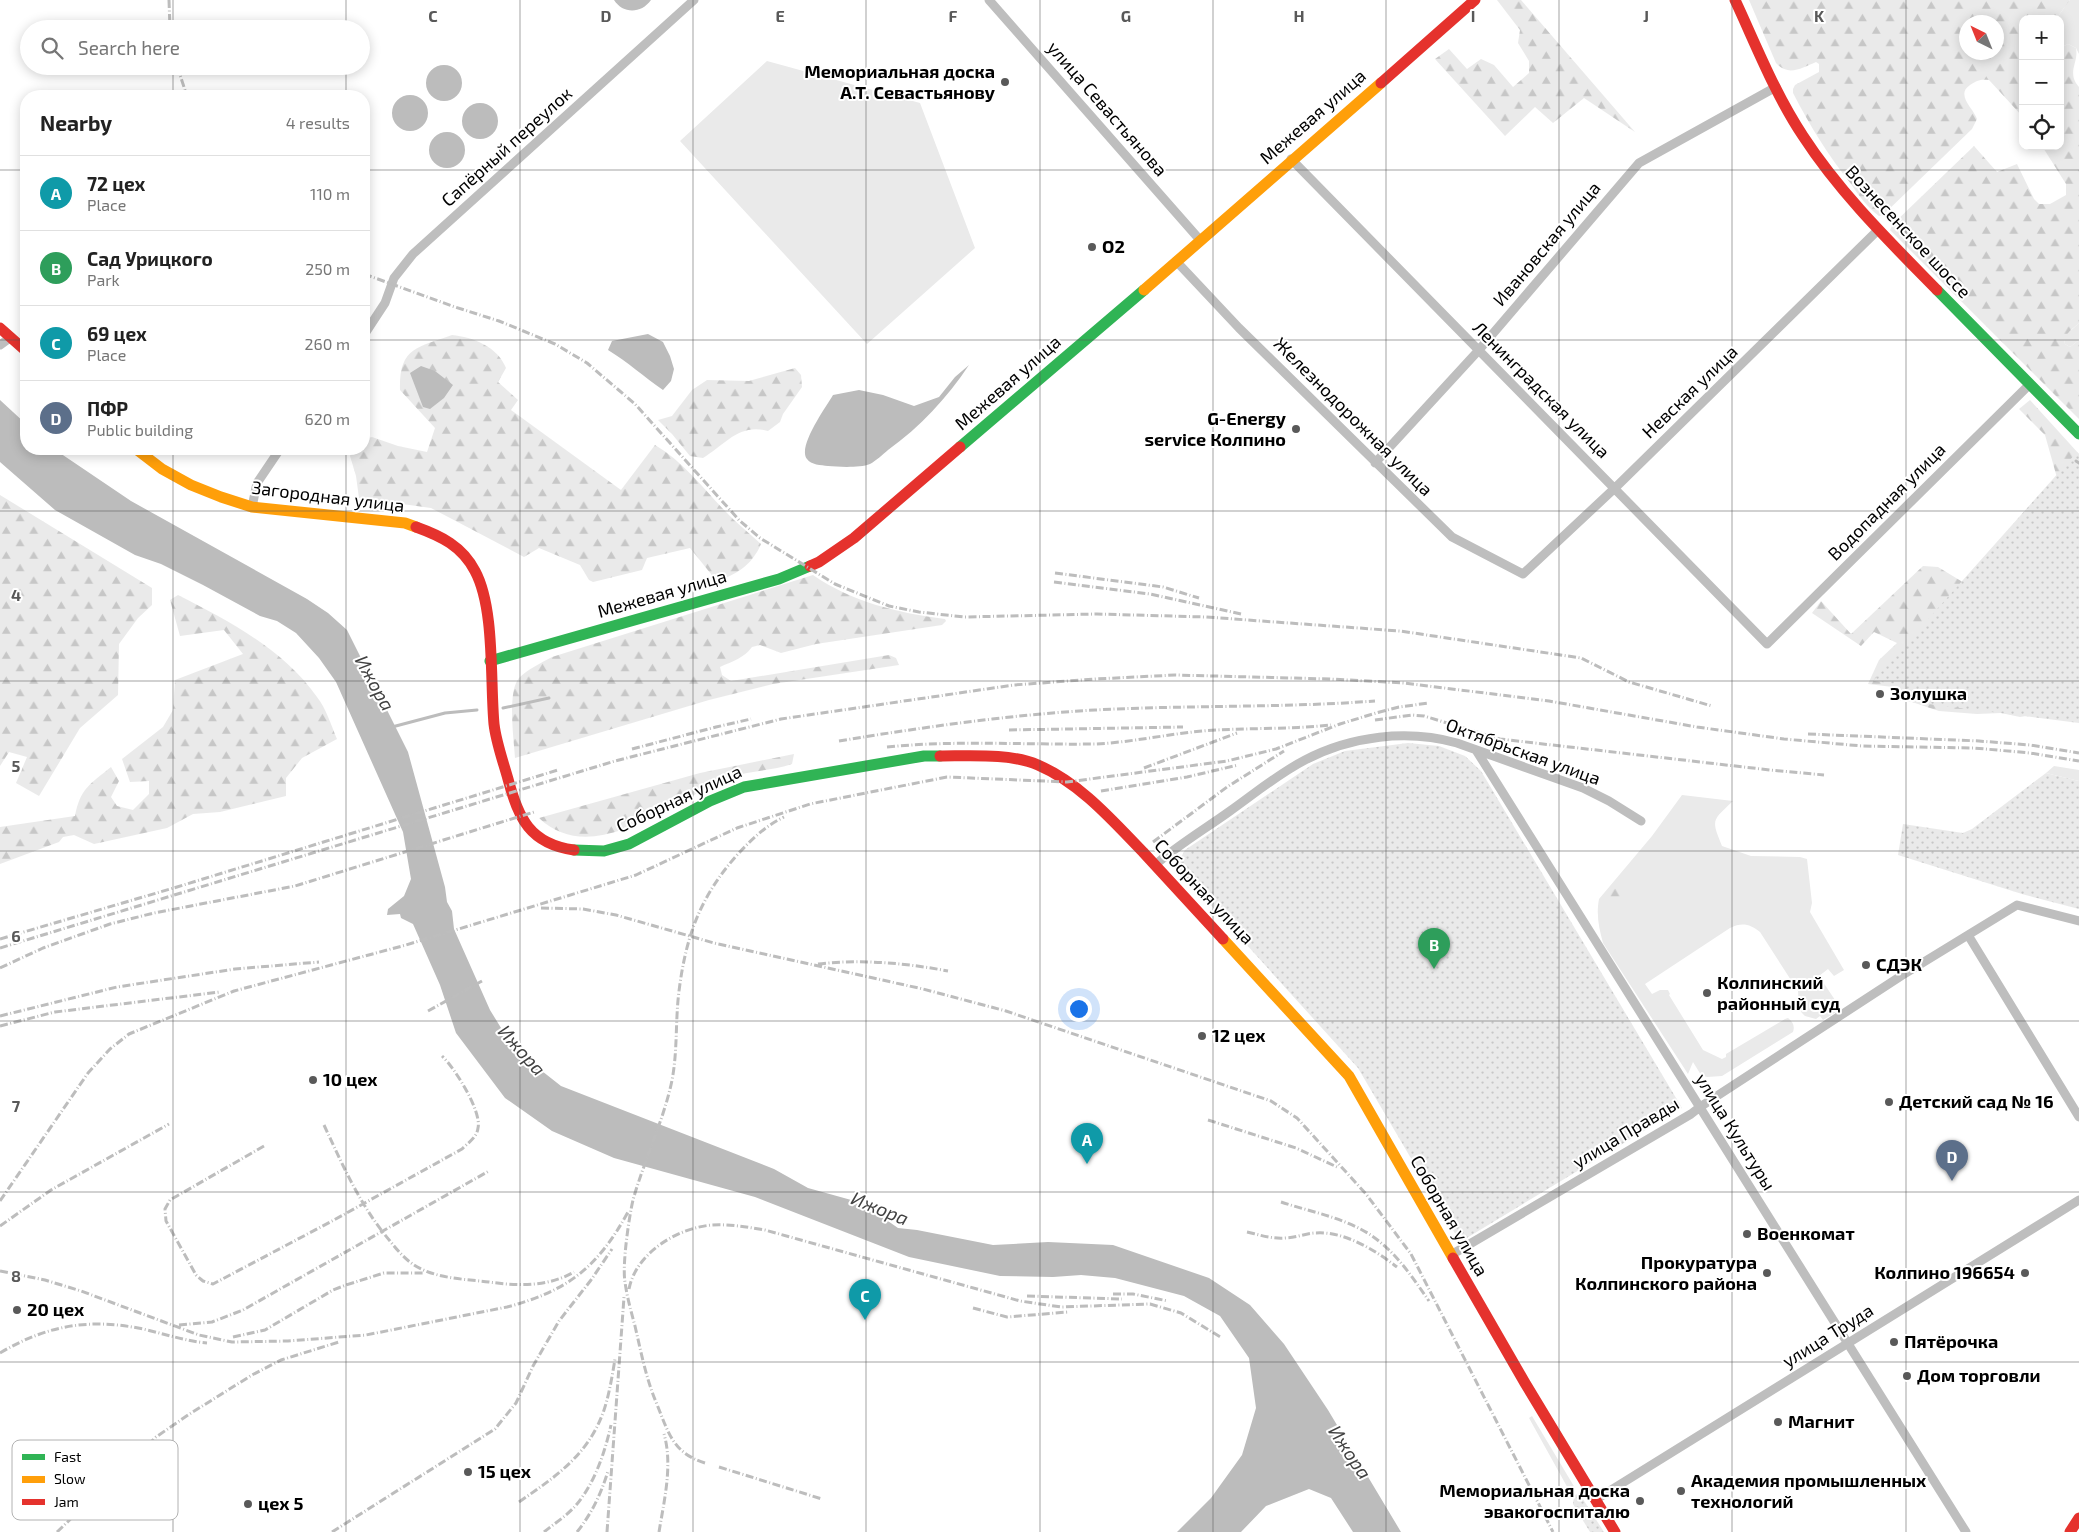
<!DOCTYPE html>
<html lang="en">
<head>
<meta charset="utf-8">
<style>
  body { margin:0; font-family:"Exo 2",sans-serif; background:#f6f6f6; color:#222 }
  .controls { position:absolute; right:15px; top:15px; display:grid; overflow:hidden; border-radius:10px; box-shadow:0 2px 12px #0003 }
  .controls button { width:45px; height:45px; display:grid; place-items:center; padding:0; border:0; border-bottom:1px solid #e0e0e0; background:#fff; color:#222; font:25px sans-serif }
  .compass { position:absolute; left:1959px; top:15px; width:45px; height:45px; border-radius:50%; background:#fff; box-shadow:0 2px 12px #0003; rotate:317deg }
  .you { position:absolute; left:1078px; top:1008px; width:18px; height:18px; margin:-12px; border:4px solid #fff; border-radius:50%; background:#1a73e8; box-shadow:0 0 0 8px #1a73e833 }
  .badge { display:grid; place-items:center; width:32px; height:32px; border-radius:50%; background:#595959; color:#fff; font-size:16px; font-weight:700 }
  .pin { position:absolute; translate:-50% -41px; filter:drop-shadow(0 1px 2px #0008) }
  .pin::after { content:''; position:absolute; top:26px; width:18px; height:15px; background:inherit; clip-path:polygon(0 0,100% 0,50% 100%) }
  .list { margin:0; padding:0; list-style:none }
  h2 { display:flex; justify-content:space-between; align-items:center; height:65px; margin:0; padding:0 20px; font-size:21px }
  h2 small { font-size:16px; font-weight:400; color:#767676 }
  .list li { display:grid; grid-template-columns:32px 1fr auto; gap:15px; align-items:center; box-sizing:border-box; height:75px; padding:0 20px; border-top:1px solid #e0e0e0 }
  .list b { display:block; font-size:19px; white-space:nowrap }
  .list p { margin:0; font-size:16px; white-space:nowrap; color:#767676 }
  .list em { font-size:16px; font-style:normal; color:#767676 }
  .icon { flex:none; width:28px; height:28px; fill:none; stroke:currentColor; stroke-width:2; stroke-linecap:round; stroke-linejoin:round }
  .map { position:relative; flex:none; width:2079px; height:1532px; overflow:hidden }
  .search { position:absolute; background:#fff; box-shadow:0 2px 12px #0003; left:20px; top:20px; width:350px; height:55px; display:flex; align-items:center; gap:12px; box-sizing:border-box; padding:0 18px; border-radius:28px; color:#767676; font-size:19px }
  .panel { position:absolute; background:#fff; box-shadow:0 2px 12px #0003; left:20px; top:90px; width:350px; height:365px; border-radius:20px }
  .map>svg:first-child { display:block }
</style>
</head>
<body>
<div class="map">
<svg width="2079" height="1532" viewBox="0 0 2079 1532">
  <defs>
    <pattern id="forest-firs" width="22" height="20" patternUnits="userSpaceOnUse" patternTransform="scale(1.25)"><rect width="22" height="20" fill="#eaeaea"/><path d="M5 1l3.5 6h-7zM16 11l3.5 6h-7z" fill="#c7c7c7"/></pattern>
    <pattern id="park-dots" width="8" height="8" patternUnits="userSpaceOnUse" patternTransform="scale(1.25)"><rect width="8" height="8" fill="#eaeaea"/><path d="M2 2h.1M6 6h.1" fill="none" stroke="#c7c7c7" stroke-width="1.8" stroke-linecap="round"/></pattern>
  </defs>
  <rect width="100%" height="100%" fill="#fff"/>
  <path fill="#eaeaea" d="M2070,0h9v54l-3,-6 -8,-4 -8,4v-29h-4z
    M767,61l153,42 55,145 -108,96 -187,-203z
    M2079,323v17l-9,7 -5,-3v-8z
    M2054,766l25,4v11l-33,-8z
    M1682,795l51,6c-21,20 -22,18 -11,45l29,10 49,1 7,2 5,44 -2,9 34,58 -10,6 -6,-7 -9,7 22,33 -18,11 -3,-4 -4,3 -11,-3 -3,-3 -3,-4 -1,-18 -38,-59c-10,-8 -18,-10 -30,-4l-85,56 7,10 8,-4h8l2,4 -1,1 34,55 19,9 4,-2v-3l59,-35 3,-1c5,4 7,8 5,14l-71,44 -15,1 -6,-2 -8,-13 -5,12 -85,-131c-4,-15 -7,-28 -4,-44l53,-63z
    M1532,1416l43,72 -5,4 -41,-74z"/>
  <path fill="url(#forest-firs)" fill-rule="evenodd" d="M1497,0h24l114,132 -51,-34 -31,25 -18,-16 -30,29 -70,-77 14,-10 18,20 14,-10 13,6 19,22 16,-14v-12l-11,-18 2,-13z
    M1749,0h321l-14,19h-33v98l-34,-37c-8,-1 -12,0 -19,5 -15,10 4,24 7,34l-5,10 -89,86 -4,1c-11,-8 -20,-20 -28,-32 -23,-29 -41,-58 -58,-91v-4l2,-4 24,-13v-8l-3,-2c-14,6 -28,15 -40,1zM1966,22h30v30h-30z
    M2068,44l8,4c3,15 -10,24 3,39v236c-6,6 -16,11 -14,21l5,3 9,-7v79l-189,-189 3,-6 81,-78 23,26 20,-8 17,35 5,5h11l16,-9v-11l-24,-38h18v-98z
    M452,335c21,2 46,12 54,33l-8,14 20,18 -7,10 110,80 34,-45c32,19 52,49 79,75 9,8 18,16 27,24 -10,23 -25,30 -47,39l-3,-9 -21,-26 -43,10 -5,12 -49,12 -4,-2 -9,-15 -41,-17 -15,9 -93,-49 -72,-10 -3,-22 -6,-20 3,-7h11v-10l8,-2 26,9 29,6 8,-24 -35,-38c-1,-43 17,-42 52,-55z
    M795,368l6,7 1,12 -19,27 -3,8 -12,9c-29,-8 -42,13 -65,27l-13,-2 -18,-22 -14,-14 14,-4 20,-26 15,-10 42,1z
    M2030,400l49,54v151l-27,106 -32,6 -19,-4 -24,1 -38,-3 -36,-12 -10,-12 -25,-3 11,-24 18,-17 -23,-11 -13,14 -49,-33 9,-12 30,33 72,-68 15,1 41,25 82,-100 -16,-57 -26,-26z
    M0,495l152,93v17l-14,13 -19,26 -1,51 -38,33 -41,68 -23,-13 11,-26 -18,-5 -9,14z
    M813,575c39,27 85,38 132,44l1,2 -4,4 -126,19 -35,9 -21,-8 -8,2c-8,11 -19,14 -32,20l2,8 9,6 158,-26 7,3 3,7 -126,19 -64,16 -194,58c-1,-18 -8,-66 4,-80 9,-9 22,-15 33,-21z
    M178,595c51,26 105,54 139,102 9,11 14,28 20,42l-35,19 -16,20v18l-66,16 -27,2 -26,14 -73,16 -20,-9 -11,2 -4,5 -59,22v-37l75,-11c5,-27 15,-32 36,-49l8,14 -8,16 6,9 16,4 16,-16v-13l-19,1 -8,-23 41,-32 10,-17 2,-30 68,-26 -19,-24 -44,6 -10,-36z
    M794,754l-2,10c-21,7 -44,7 -64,14 -52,21 -135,92 -189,40l161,-45z
    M1611,888h9l5,8 -6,10 -11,1 -4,-10z"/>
  <path fill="url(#park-dots)" d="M2077,452l2,2v269l-183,-23 2,-16 -25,-3z
    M1408,743l31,3 26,10 16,15 201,337 -222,134 -102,-174 -179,-198 -1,-7 7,-13 128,-86 32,-13z
    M2046,773l33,8v128l-57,-15 -124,-39 5,-31 60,9 9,-4z
    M1579,1493l25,39h-14l-17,-28 1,-8z"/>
  <path fill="#bcbcbc" d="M614,0h37c-10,14 -28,14 -37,0z
    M426 83a18 18 0 1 1 36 0a18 18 0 1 1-36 0Z
    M392 113a18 18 0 1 1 36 0a18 18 0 1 1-36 0Z
    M462 121a18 18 0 1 1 36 0a18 18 0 1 1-36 0Z
    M429 150a18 18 0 1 1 36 0a18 18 0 1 1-36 0Z
    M648,334l15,8 7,14 4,13 -3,12 -8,9c-19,-13 -35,-28 -55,-40l4,-9z
    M969,365c-22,33 -49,62 -81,85 -5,4 -12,11 -18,14 -10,4 -31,3 -42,2 -7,-1 -17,-1 -21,-7 -10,-12 19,-52 26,-64l26,-5 24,5 31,11 25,-9 16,-20z
    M421,366l14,5 18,14 -9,13 -14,11 -7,-2 -13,-34z
    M0,400l26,24v25h28l77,52 176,98 21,14 19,17 61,122 37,135 2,15 5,9 2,18 36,81 24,39 47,37 213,83 34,19 54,15 36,25 19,2 76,15 55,-3 65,3 96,33 41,27 34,39 44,66 73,122h-48l-22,-34 -22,-9 -43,17 -25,26h-64l34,-34 31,-43 14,-47 -7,-50 -29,-42 -36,-20 -69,-18 -34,-3 -28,2 -53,-1 -91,-19 -154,-60 -141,-39 -62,-27 -47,-33 -49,-65 -16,-48 -27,-61 -12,-6 -1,-4 -13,1 1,-6 16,-13 7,-17 -8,-47 -67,-150 -17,-24 -23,-25 -19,-12 -17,-5 -57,-31 -42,-21 -26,-9 -80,-45 -55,-48z"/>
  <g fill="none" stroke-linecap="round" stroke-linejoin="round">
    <path stroke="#bcbcbc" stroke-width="3" d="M2076,461l3,2
      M503,708l46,-10
      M392,727l53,-14 32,-3"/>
    <path stroke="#bebebe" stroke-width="9" d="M989,0l211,240
      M1291,159l476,485 263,-260
      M1176,261l63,67 213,209 71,37 93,-87 262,-257
      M364,335l21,-32 9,-25 19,-24 281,-254
      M0,345l11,-8
      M1375,463l103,-112 161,-188 137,-76
      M252,507l5,-24 23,-34
      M1476,750l490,782
      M1155,865c23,-20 50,-36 75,-54 24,-17 48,-37 75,-51 46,-24 102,-31 152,-17l126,45 26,13 32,20
      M1968,935l111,182
      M1451,1255l240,-141 9,-7 201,-131 116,-71 62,16
      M1595,1500l484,-300"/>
    <path stroke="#30b455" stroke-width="11" d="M1937,290l142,144
      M960,447l184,-157
      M490,661l289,-82 31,-13
      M574,850l30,1 25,-7 81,-43 34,-14 180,-31h16"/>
    <path stroke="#ff9f0a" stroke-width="11" d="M1144,290l237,-207
      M136,449l26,20 29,16 30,12 31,10 153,16 11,4
      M1223,939l126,137 104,182"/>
    <path stroke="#e5322d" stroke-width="11" d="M1735,0c21,45 40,94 68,136 37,57 86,105 134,154
      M1381,83l94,-83
      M0,328l26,23
      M416,527c25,9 46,19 59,44 20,37 15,109 19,153 2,18 9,37 14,55 10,39 22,65 66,71
      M810,566l9,-4 35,-24 106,-91
      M940,756c29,0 71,-3 98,9 42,18 74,55 105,87 27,29 53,58 80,87
      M1453,1258l72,125 90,149
      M2070,1532l9,-14"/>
    <path stroke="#bdbdbd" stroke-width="3" stroke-dasharray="8 2.5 1 2.5" stroke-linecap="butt" d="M169,0l1,29
      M177,66l10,30
      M364,274l91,33 44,14 56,23 32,19 48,41 104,116 21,18 75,46 54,22 30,6 45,5 133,-3 109,3 194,14 181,27 48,24 83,24
      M1055,573l108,14 36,11
      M1054,582l96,12 91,20
      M1375,720l37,-5 12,1 76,23 270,31 54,5
      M1009,730l174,-3
      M1808,734l171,7 51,4 49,8
      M839,741c85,-14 170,-26 256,-31 93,-5 187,-2 280,-9
      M887,747c69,-7 139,-2 209,-3 40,-2 80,-12 121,-14 37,-2 76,-1 114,-5
      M632,749l84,-22 35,-8
      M1144,768l93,-35
      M1101,791l86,-14 51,-12
      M1153,842l74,-55 57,-36
      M541,908l42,1 33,6 98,28 209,46 83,22 265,90 26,17 69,76 45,60 142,278
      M0,939l177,-52 381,-117
      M0,948l615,-187 166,-42 233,-34 81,-6 80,-4 155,4 74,4 145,18 148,26 87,12 78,7 112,2 56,5 49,8
      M818,964c44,-5 87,-1 130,7
      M0,968l43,-20 67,-24 44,-11 141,-27 239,-74
      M428,1011l54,-30
      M0,1016l117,-29 118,-18 84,-7
      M0,1026l55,-14 165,-20
      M1208,1120l88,28 41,19
      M324,1125c19,41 37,82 66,116 7,9 15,18 24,24 22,14 51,14 75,17 29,4 59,5 85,-10
      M264,1146l-94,54 -5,9 1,12 30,54 7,6 10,3 121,-64 128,-71c7,-7 15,-12 16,-21 4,-17 -24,-61 -36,-72
      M0,1201l88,-128 22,-24 19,-15 105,-43 172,-46 230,-70 101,-47 73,-24 137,-27 120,5 160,-21 49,-12 64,-25 36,-11 23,-6 30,-4
      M1281,1202c33,11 72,17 99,40 20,16 35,39 49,59
      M0,1226l51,-36 118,-66
      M1247,1232c13,3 25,7 38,6 11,0 21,-5 31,-5 28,-2 59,17 81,34
      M0,1271l45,9 36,11 118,44 33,7 56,-1 78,-6 141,-28c61,-16 91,-40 121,-95
      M629,1289c7,-36 48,-61 83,-64 18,-1 35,2 53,5l255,71 41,6 89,-3 31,9 41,25
      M1113,1294h20l35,7
      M1027,1296l95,3
      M973,1308l34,9 61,-5
      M179,1325l33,-3 31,-12 246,-139
      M233,1337l32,-7 68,-40 13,-5 38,-12h40
      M0,1353c47,-28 90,-35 143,-24 22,5 42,12 64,14
      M705,1463c-33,-10 -37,-32 -49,-61 -10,-24 -15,-50 -21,-76 -4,-15 -8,-29 -10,-44 -3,-17 4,-65 8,-82 11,-39 29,-76 38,-115 7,-31 4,-63 8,-94 7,-55 21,-94 58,-136 14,-15 28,-29 47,-38
      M719,1467l103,32
      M519,1502c36,-25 68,-46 84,-89 6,-17 9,-36 12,-54
      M57,1532l99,-95 32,-22 64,-40 29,-15 58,-18
      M332,1532l163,-103 21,-26 17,-37 26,-45 32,-41 21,-31
      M544,1532c11,-9 24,-17 33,-28 18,-22 28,-52 34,-79
      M577,1532c15,-19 24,-38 31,-61
      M607,1532l17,-235
      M659,1532c5,-31 14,-67 5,-98"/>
  </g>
  <path fill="none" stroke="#595959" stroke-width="1" stroke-opacity="0.55" d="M173,0v29M346,0v29M520,0v1532M693,0v1532M866,0v1532M1040,0v1532M1213,0v1532M1386,0v1532M1559,0v1532M1732,0v1532M1906,0v1532M173,66v30M346,66v30M0,170h26M364,170h1715M0,340h26M364,340h1715M173,449v1083M346,449v1083M0,511h2079M0,681h2079M0,851h2079M0,1021h2079M0,1192h2079M0,1362h2079"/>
  <g fill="#595959" stroke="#fff" stroke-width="2">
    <circle cx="1005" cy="82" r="5"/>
    <circle cx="1092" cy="247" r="5"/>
    <circle cx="1296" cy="429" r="5"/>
    <circle cx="1880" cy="694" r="5"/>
    <circle cx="1866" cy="965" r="5"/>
    <circle cx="1707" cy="993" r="5"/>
    <circle cx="1202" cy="1036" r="5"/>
    <circle cx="313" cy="1080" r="5"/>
    <circle cx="1889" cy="1102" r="5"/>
    <circle cx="1747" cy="1234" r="5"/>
    <circle cx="1767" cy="1273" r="5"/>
    <circle cx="2025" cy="1273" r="5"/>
    <circle cx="17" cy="1310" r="5"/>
    <circle cx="1894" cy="1342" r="5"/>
    <circle cx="1907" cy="1376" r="5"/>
    <circle cx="1778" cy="1422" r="5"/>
    <circle cx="468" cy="1472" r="5"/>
    <circle cx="1681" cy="1491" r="5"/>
    <circle cx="1640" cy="1501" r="5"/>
    <circle cx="248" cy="1504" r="5"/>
  </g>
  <g text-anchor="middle" stroke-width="4" stroke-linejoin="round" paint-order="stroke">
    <g font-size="18" font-weight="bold" fill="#000" stroke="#fff" text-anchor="start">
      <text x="995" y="78" text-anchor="end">Мемориальная доска<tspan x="995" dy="21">А.Т. Севастьянову</tspan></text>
      <text x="1102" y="253">O2</text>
      <text x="1286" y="425" text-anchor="end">G-Energy<tspan x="1286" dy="21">service Колпино</tspan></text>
      <text x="1890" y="700">Золушка</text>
      <text x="1876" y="971">СДЭК</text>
      <text x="1717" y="989">Колпинский<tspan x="1717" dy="21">районный суд</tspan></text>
      <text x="1212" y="1042">12 цех</text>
      <text x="323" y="1086">10 цех</text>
      <text x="1899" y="1108">Детский сад № 16</text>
      <text x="1757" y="1240">Военкомат</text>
      <text x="1757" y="1269" text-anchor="end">Прокуратура<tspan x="1757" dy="21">Колпинского района</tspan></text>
      <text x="2015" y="1279" text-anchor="end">Колпино 196654</text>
      <text x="27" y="1316">20 цех</text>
      <text x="1904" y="1348">Пятёрочка</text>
      <text x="1917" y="1382">Дом торговли</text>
      <text x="1788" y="1428">Магнит</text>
      <text x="478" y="1478">15 цех</text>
      <text x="1691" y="1487">Академия промышленных<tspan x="1691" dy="21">технологий</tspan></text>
      <text x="1630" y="1497" text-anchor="end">Мемориальная доска<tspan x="1630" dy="21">эвакогоспиталю</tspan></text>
      <text x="258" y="1510">цех 5</text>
    </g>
    <g font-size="18" fill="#000" stroke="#fff">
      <text transform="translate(1107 109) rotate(49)" y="6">улица Севастьянова</text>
      <text transform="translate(1313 117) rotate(-41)" y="6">Межевая улица</text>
      <text transform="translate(507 147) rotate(-42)" y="6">Сапёрный переулок</text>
      <text transform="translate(1908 232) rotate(47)" y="6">Вознесенское шоссе</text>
      <text transform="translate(1547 244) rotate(-50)" y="6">Ивановская улица</text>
      <text transform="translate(1008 383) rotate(-41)" y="6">Межевая улица</text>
      <text transform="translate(1541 390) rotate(45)" y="6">Ленинградская улица</text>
      <text transform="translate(1690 392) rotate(-44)" y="6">Невская улица</text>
      <text transform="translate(1353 417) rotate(45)" y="6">Железнодорожная улица</text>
      <text transform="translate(328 497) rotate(7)" y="6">Загородная улица</text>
      <text transform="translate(1887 502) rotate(-45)" y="6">Водопадная улица</text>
      <text transform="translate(662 594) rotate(-16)" y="6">Межевая улица</text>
      <text transform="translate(1523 752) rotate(20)" y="6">Октябрьская улица</text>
      <text transform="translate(679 799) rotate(-25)" y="6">Соборная улица</text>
      <text transform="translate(1204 892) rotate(47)" y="6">Соборная улица</text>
      <text transform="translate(1735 1132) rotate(58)" y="6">улица Культуры</text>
      <text transform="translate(1626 1133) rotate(-31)" y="6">улица Правды</text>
      <text transform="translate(1449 1216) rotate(60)" y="6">Соборная улица</text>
      <text transform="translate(1828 1336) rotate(-32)" y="6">улица Труда</text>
    </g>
    <g font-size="19" font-style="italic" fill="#414141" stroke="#fff">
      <text transform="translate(375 683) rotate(61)" y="7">Ижора</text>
      <text transform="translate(522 1050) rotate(48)" y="7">Ижора</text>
      <text transform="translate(880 1208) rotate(22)" y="7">Ижора</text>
      <text transform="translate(1350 1452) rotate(56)" y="7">Ижора</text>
    </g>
  </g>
  <rect x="12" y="1440" width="166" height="80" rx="8" fill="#fff" stroke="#b2b2b2" stroke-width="1"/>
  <rect x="22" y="1454" width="23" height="6" fill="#30b455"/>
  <rect x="22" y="1476" width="23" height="7" fill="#ff9f0a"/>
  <rect x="22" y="1499" width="23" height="6" fill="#e5322d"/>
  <g font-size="14" fill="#000">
    <text x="54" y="1462">Fast</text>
    <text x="54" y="1484">Slow</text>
    <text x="54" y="1507">Jam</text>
  </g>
  <g font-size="16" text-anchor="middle" font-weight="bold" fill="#595959" stroke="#fff" stroke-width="4" stroke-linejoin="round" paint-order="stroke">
    <text x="433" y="22">C</text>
    <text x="606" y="22">D</text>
    <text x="780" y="22">E</text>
    <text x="953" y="22">F</text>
    <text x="1126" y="22">G</text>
    <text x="1299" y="22">H</text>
    <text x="1473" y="22">I</text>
    <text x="1646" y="22">J</text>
    <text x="1819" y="22">K</text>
    <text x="16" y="601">4</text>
    <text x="16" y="772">5</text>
    <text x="16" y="942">6</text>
    <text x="16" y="1112">7</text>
    <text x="16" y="1282">8</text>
  </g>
</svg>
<div class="controls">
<button>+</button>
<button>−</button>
<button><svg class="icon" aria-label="locate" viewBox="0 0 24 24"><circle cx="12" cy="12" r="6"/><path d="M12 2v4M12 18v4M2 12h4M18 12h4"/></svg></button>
</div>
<svg class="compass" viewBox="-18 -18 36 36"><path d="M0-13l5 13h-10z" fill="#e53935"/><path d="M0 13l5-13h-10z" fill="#767676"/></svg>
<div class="you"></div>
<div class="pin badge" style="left:1087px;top:1164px;background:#0f9aa8">A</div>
<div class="pin badge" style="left:1434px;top:969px;background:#2e9e5b">B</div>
<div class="pin badge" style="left:865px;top:1320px;background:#0f9aa8">C</div>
<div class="pin badge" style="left:1952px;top:1181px;background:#5c6f8a">D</div>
<div class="search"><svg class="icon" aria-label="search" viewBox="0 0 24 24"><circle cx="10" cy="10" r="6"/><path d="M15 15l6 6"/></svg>Search here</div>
<section class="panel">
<h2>Nearby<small>4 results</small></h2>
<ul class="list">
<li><span class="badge" style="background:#0f9aa8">A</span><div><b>72 цех</b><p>Place</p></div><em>110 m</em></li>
<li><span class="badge" style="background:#2e9e5b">B</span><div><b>Сад Урицкого</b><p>Park</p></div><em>250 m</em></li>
<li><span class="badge" style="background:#0f9aa8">C</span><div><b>69 цех</b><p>Place</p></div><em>260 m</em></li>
<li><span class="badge" style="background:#5c6f8a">D</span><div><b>ПФР</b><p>Public building</p></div><em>620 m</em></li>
</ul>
</section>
</div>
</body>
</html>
